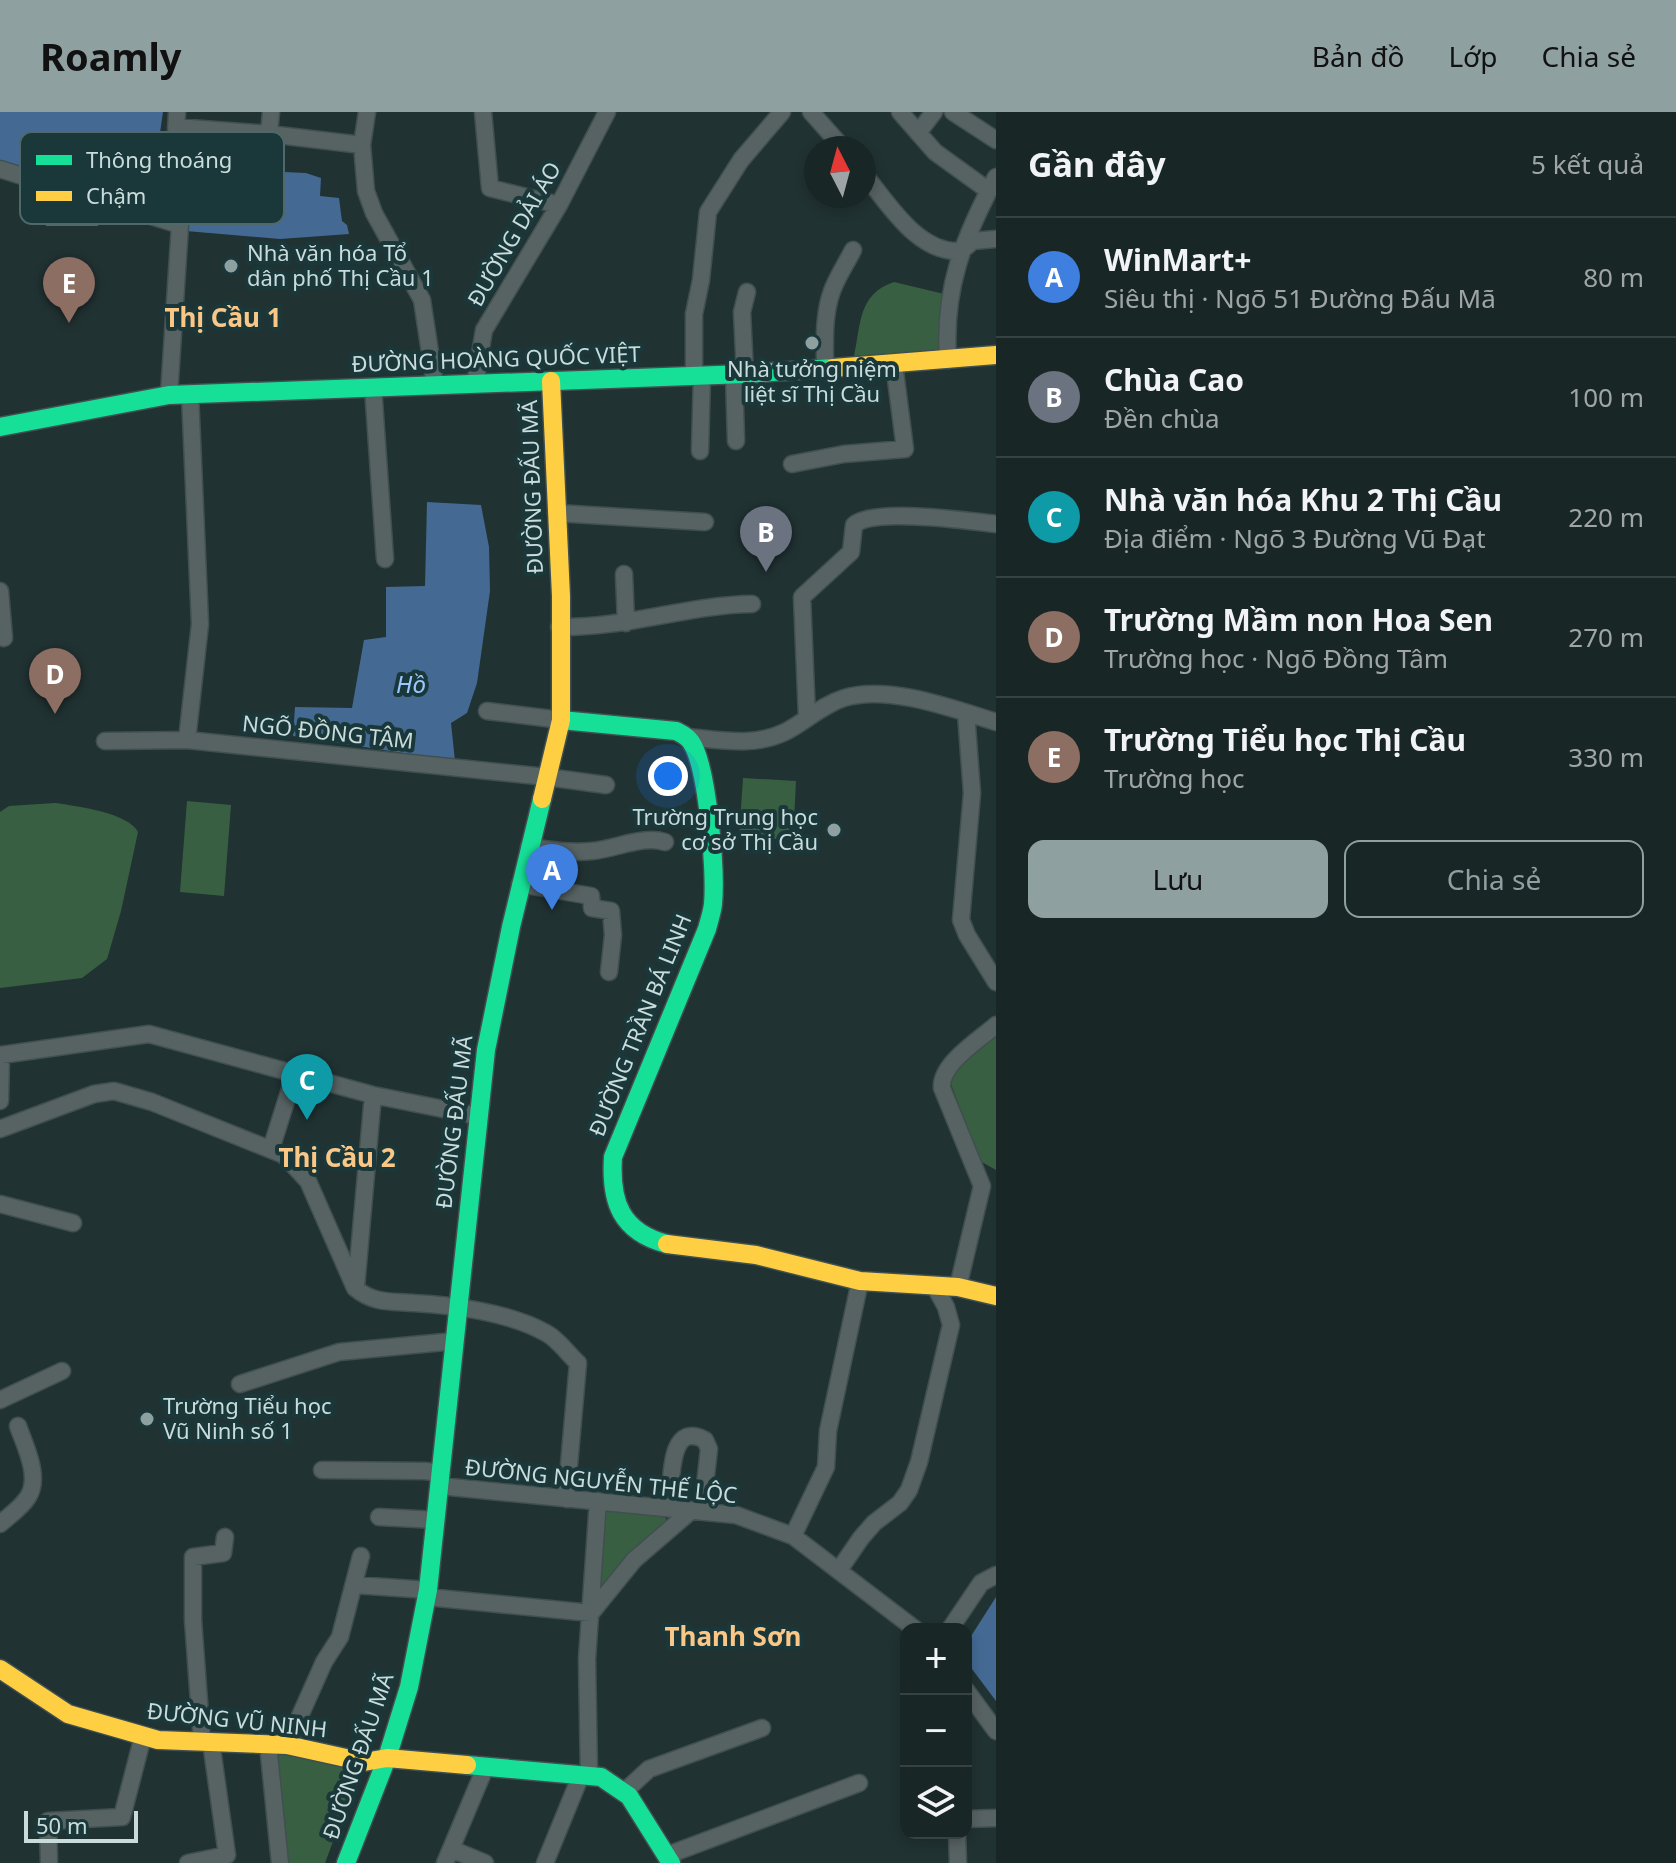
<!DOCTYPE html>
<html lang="vi">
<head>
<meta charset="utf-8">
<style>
  body { margin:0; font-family:"Noto Sans",sans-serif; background:#263232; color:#f1f3f6 }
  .controls { position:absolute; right:24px; bottom:24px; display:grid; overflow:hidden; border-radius:16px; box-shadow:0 4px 12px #0003 }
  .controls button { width:72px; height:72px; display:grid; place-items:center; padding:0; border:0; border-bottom:2px solid #374343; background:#192626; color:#f1f3f6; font:40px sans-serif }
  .compass { position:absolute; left:804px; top:24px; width:72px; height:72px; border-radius:50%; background:#192626; box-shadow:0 4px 12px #0003; rotate:354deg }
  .scale { position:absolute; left:24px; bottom:20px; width:114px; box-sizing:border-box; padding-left:8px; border:4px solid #cadbdc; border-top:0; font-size:22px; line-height:28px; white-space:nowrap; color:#cadbdc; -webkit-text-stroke:6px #1a383a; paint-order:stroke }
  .you { position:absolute; left:668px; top:664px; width:28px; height:28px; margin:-20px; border:6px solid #fff; border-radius:50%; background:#1a73e8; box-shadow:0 0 0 12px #1a73e833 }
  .badge { display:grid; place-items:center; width:52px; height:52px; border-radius:50%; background:#8fa0a1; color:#fff; font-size:26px; font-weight:700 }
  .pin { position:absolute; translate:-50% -66px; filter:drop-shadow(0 2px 4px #0008) }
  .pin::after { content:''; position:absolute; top:42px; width:28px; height:24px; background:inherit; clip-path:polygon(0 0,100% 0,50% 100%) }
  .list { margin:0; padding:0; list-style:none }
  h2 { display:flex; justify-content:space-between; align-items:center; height:104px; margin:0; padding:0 32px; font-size:34px }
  h2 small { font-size:26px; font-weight:400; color:#9fa5a7 }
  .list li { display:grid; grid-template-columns:52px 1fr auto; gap:24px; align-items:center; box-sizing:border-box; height:120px; padding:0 32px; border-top:2px solid #374343 }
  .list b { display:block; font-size:30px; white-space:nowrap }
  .list p { margin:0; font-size:26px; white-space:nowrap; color:#9fa5a7 }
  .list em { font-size:26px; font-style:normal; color:#9fa5a7 }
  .actions { display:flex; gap:16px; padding:24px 32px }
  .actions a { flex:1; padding:18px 0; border:2px solid #8fa0a1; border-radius:16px; text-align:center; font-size:28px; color:#8fa0a1 }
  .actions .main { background:#8fa0a1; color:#111 }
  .icon { flex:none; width:44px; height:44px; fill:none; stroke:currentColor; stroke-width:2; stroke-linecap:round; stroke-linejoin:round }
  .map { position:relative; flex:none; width:996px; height:1751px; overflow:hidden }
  header { display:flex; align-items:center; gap:48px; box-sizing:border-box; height:112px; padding:0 40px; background:#8fa0a1; color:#111 }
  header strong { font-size:38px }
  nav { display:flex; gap:44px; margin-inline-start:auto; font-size:28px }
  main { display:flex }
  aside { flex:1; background:#192626 }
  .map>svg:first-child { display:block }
</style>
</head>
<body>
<header>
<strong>Roamly</strong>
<nav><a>Bản đồ</a><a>Lớp</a><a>Chia sẻ</a></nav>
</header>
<main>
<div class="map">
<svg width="996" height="1751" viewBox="0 0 996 1751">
  <rect width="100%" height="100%" fill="#213233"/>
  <path fill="#395f43" d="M894,170l50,12 -1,56 -89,6c7,-32 4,-62 40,-74z
    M743,666l53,3 -3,59 -54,-3z
    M187,689l44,4 -7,91 -44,-4z
    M55,691c22,3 74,10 83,29l-17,79 -14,48 -25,19 -82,10v-176l9,-6z
    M996,924v134l-16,-9 -29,-77 3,-13z
    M604,1397l60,5 3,8 -69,70z
    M275,1637l85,20 -35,94h-42z"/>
  <path fill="#446a93" d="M0,0h163l-11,76 -74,-18 -5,9 -22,-2 -51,-11z
    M201,20l17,15 15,6 9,-8 36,4v13h5l1,10 22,1 15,5 -1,18 19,2 3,23 5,4 2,9 -69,5 -94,-8 -6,-98z
    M45,74l54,15 -1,25h-52z
    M427,390l54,3 8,42 1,44 -13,92 -10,30 -16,10 4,38 -162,-25 2,-29 57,1 12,-68 22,-3v-50l39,-1z
    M996,1485v104l-30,-40v-17z"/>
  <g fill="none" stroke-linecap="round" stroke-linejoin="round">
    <g stroke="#404f50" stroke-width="19">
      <path id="street" d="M177,0l-2,40 5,73
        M367,0l-5,33 4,46 8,22 48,87 13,85
        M483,0l7,76 69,17
        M811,0l32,36
        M900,0l35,40 54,39
        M953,0l43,28
        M176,15l93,7 2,-22
        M918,21l16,-21
        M269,22l93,11
        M0,57l180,56 -11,170
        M864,62c24,29 54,80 97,77l12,-10 23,-2
        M948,248c-5,-71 15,-121 48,-183
        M825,257c0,-26 -2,-53 7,-78 5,-14 14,-27 21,-41
        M734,261l2,68
        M745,262l-3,-62 5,-20
        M694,263v-61l7,-34 7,-68 33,-52 41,-48
        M475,272l9,-54 75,-125 48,-93
        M373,275l12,172
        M700,339l2,-76
        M792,352l52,-10 61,-5 -11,-85
        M556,401l149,9
        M624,462l2,49
        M0,479l4,47
        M559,515c68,1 128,-22 193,-23
        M487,599l74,9
        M966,601l6,80 -11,127 6,15 29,47
        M807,605l-5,-120 49,-45 3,-27c20,-18 114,-4 142,-1
        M687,625c33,3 67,10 98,-5 20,-10 37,-27 59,-34 44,-14 110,11 152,24
        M187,628l13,-116 -10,-230
        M105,629l82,-1 360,37 59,8
        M529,735c21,3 42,6 63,4 24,-2 50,-16 73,-9
        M520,772l71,12 1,12 19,3 2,24 -4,37
        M0,989l1,-46 148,-21 224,61 105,21
        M0,1017l94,-35 20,-3 38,11 132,53 24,26 47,107c19,16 36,13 59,15 40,2 97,10 132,30 12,6 22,21 32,30l-12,136
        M271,1037l24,-76
        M0,1092l73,19
        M356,1175l17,-192
        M958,1175l24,-101 -40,-98c-2,-24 37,-48 54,-63
        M240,1272l99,-32 116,-11
        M0,1288l62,-29
        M322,1358l103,1 16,2
        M440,1374l296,29 57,21 122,93
        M669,1396c3,-23 -2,-89 36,-68l4,9 -7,62
        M379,1405l57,3
        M0,1412c9,-8 22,-17 28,-27 13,-20 -3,-51 -10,-71
        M793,1424l33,-69 2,-36 32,-150
        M839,1458l22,-32 13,-15 26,-20 9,-13 10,-28 32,-137 -5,-18 -12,-22
        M355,1473l73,5
        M427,1485l164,16 43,-53 58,-50
        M950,1517l31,-46 15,-8
        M966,1578l30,41
        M202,1630l-9,-122v-63l30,-4 2,-16
        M268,1632l12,119
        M287,1633l37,-83 16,-25 21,-81
        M589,1663l-2,-116 11,-158
        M624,1680l25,-23 113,-41
        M966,1707l30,-1
        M957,1721l1,30
        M451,1737l34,14
        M668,1743l191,-72
        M49,1751l-1,-42 74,-4 21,-81
        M188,1751l39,-8 -16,-113
        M445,1751l40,-95
        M545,1751l36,-88"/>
    </g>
    <g stroke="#404f50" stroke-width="21">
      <path id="fast" d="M0,315l169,-32 576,-21 88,-6
        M561,608l115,11c6,3 11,5 15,11 17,25 25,131 22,162 -1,9 -4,17 -6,25l-94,228c-3,45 8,75 54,87
        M467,1653l134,12 28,19 42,67
        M346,1751l41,-105 22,-71 19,-97 58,-540 25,-123 31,-128"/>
    </g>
    <g stroke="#404f50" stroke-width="21">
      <path id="slow" d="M833,256l163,-13
        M542,687l19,-79v-124l-10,-215
        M667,1132l89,11 104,26 98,6 38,9
        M0,1557l68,45 90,26 129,5 77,17 23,-4 80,7"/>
    </g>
    <use href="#street" stroke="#576263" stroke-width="16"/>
    <use href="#fast" stroke="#16e098" stroke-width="18"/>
    <use href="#slow" stroke="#ffcf43" stroke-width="18"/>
  </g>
  <g fill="#8fa0a1" stroke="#1a383a" stroke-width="3">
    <circle cx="231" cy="154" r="8"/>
    <circle cx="812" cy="231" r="8"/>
    <circle cx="834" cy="718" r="8"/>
    <circle cx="147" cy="1307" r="8"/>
  </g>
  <g text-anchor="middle" stroke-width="8" stroke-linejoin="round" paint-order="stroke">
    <g font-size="22" fill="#cadbdc" stroke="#1a383a">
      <text transform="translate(514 122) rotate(-60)" y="8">ĐƯỜNG DẢI ÁO</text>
      <text transform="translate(496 247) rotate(-2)" y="8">ĐƯỜNG HOÀNG QUỐC VIỆT</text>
      <text transform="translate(532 375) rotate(-92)" y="8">ĐƯỜNG ĐẤU MÃ</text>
      <text transform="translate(328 620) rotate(6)" y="8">NGÕ ĐỒNG TÂM</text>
      <text transform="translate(640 913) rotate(-68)" y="8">ĐƯỜNG TRẦN BÁ LINH</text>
      <text transform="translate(454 1010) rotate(-83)" y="8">ĐƯỜNG ĐẤU MÃ</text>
      <text transform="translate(601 1369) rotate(6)" y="8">ĐƯỜNG NGUYỄN THẾ LỘC</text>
      <text transform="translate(237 1608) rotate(6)" y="8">ĐƯỜNG VŨ NINH</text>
      <text transform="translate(358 1644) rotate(-71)" y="8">ĐƯỜNG ĐẤU MÃ</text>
    </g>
    <g font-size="22" fill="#cadbdc" stroke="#1a383a" text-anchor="start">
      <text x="247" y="149">Nhà văn hóa Tổ<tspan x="247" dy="25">dân phố Thị Cầu 1</tspan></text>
      <text x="812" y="265" text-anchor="middle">Nhà tưởng niệm<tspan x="812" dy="25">liệt sĩ Thị Cầu</tspan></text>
      <text x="818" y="713" text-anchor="end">Trường Trung học<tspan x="818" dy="25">cơ sở Thị Cầu</tspan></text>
      <text x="163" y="1302">Trường Tiểu học<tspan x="163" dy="25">Vũ Ninh số 1</tspan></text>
    </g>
    <g font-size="24" font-style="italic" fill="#9ac9ff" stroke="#1a383a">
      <text x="411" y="581">Hồ</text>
    </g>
    <g font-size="26" font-weight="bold" fill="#fbc787" stroke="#1a383a">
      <text x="223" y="215">Thị Cầu 1</text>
      <text x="337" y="1055">Thị Cầu 2</text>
      <text x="733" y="1534">Thanh Sơn</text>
    </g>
  </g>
  <rect x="20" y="20" width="264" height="92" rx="12" fill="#1a383a" stroke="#4f696b" stroke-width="2"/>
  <rect x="36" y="43" width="36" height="10" fill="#16e098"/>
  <rect x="36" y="79" width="36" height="10" fill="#ffcf43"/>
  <g font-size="22" fill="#cadbdc">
    <text x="86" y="56">Thông thoáng</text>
    <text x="86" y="92">Chậm</text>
  </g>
</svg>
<div class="controls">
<button>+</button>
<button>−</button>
<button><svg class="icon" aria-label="layers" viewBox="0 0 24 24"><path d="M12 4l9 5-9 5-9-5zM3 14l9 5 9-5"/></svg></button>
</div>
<svg class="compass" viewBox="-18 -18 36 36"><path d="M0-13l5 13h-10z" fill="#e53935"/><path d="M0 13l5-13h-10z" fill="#9fa5a7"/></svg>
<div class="scale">50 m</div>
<div class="you"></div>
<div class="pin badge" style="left:552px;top:798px;background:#3f7fe0">A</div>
<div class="pin badge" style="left:766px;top:460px;background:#6b7280">B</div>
<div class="pin badge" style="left:307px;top:1008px;background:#0f9aa8">C</div>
<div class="pin badge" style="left:55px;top:602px;background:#8d6e63">D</div>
<div class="pin badge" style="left:69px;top:211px;background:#8d6e63">E</div>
</div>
<aside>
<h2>Gần đây<small>5 kết quả</small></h2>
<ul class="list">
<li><span class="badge" style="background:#3f7fe0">A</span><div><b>WinMart+</b><p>Siêu thị · Ngõ 51 Đường Đấu Mã</p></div><em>80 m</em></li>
<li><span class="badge" style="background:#6b7280">B</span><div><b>Chùa Cao</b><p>Đền chùa</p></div><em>100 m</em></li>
<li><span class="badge" style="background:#0f9aa8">C</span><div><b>Nhà văn hóa Khu 2 Thị Cầu</b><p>Địa điểm · Ngõ 3 Đường Vũ Đạt</p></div><em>220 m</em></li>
<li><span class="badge" style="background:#8d6e63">D</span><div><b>Trường Mầm non Hoa Sen</b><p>Trường học · Ngõ Đồng Tâm</p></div><em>270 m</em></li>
<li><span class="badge" style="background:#8d6e63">E</span><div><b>Trường Tiểu học Thị Cầu</b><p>Trường học</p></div><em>330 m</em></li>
</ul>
<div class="actions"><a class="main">Lưu</a><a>Chia sẻ</a></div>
</aside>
</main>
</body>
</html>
